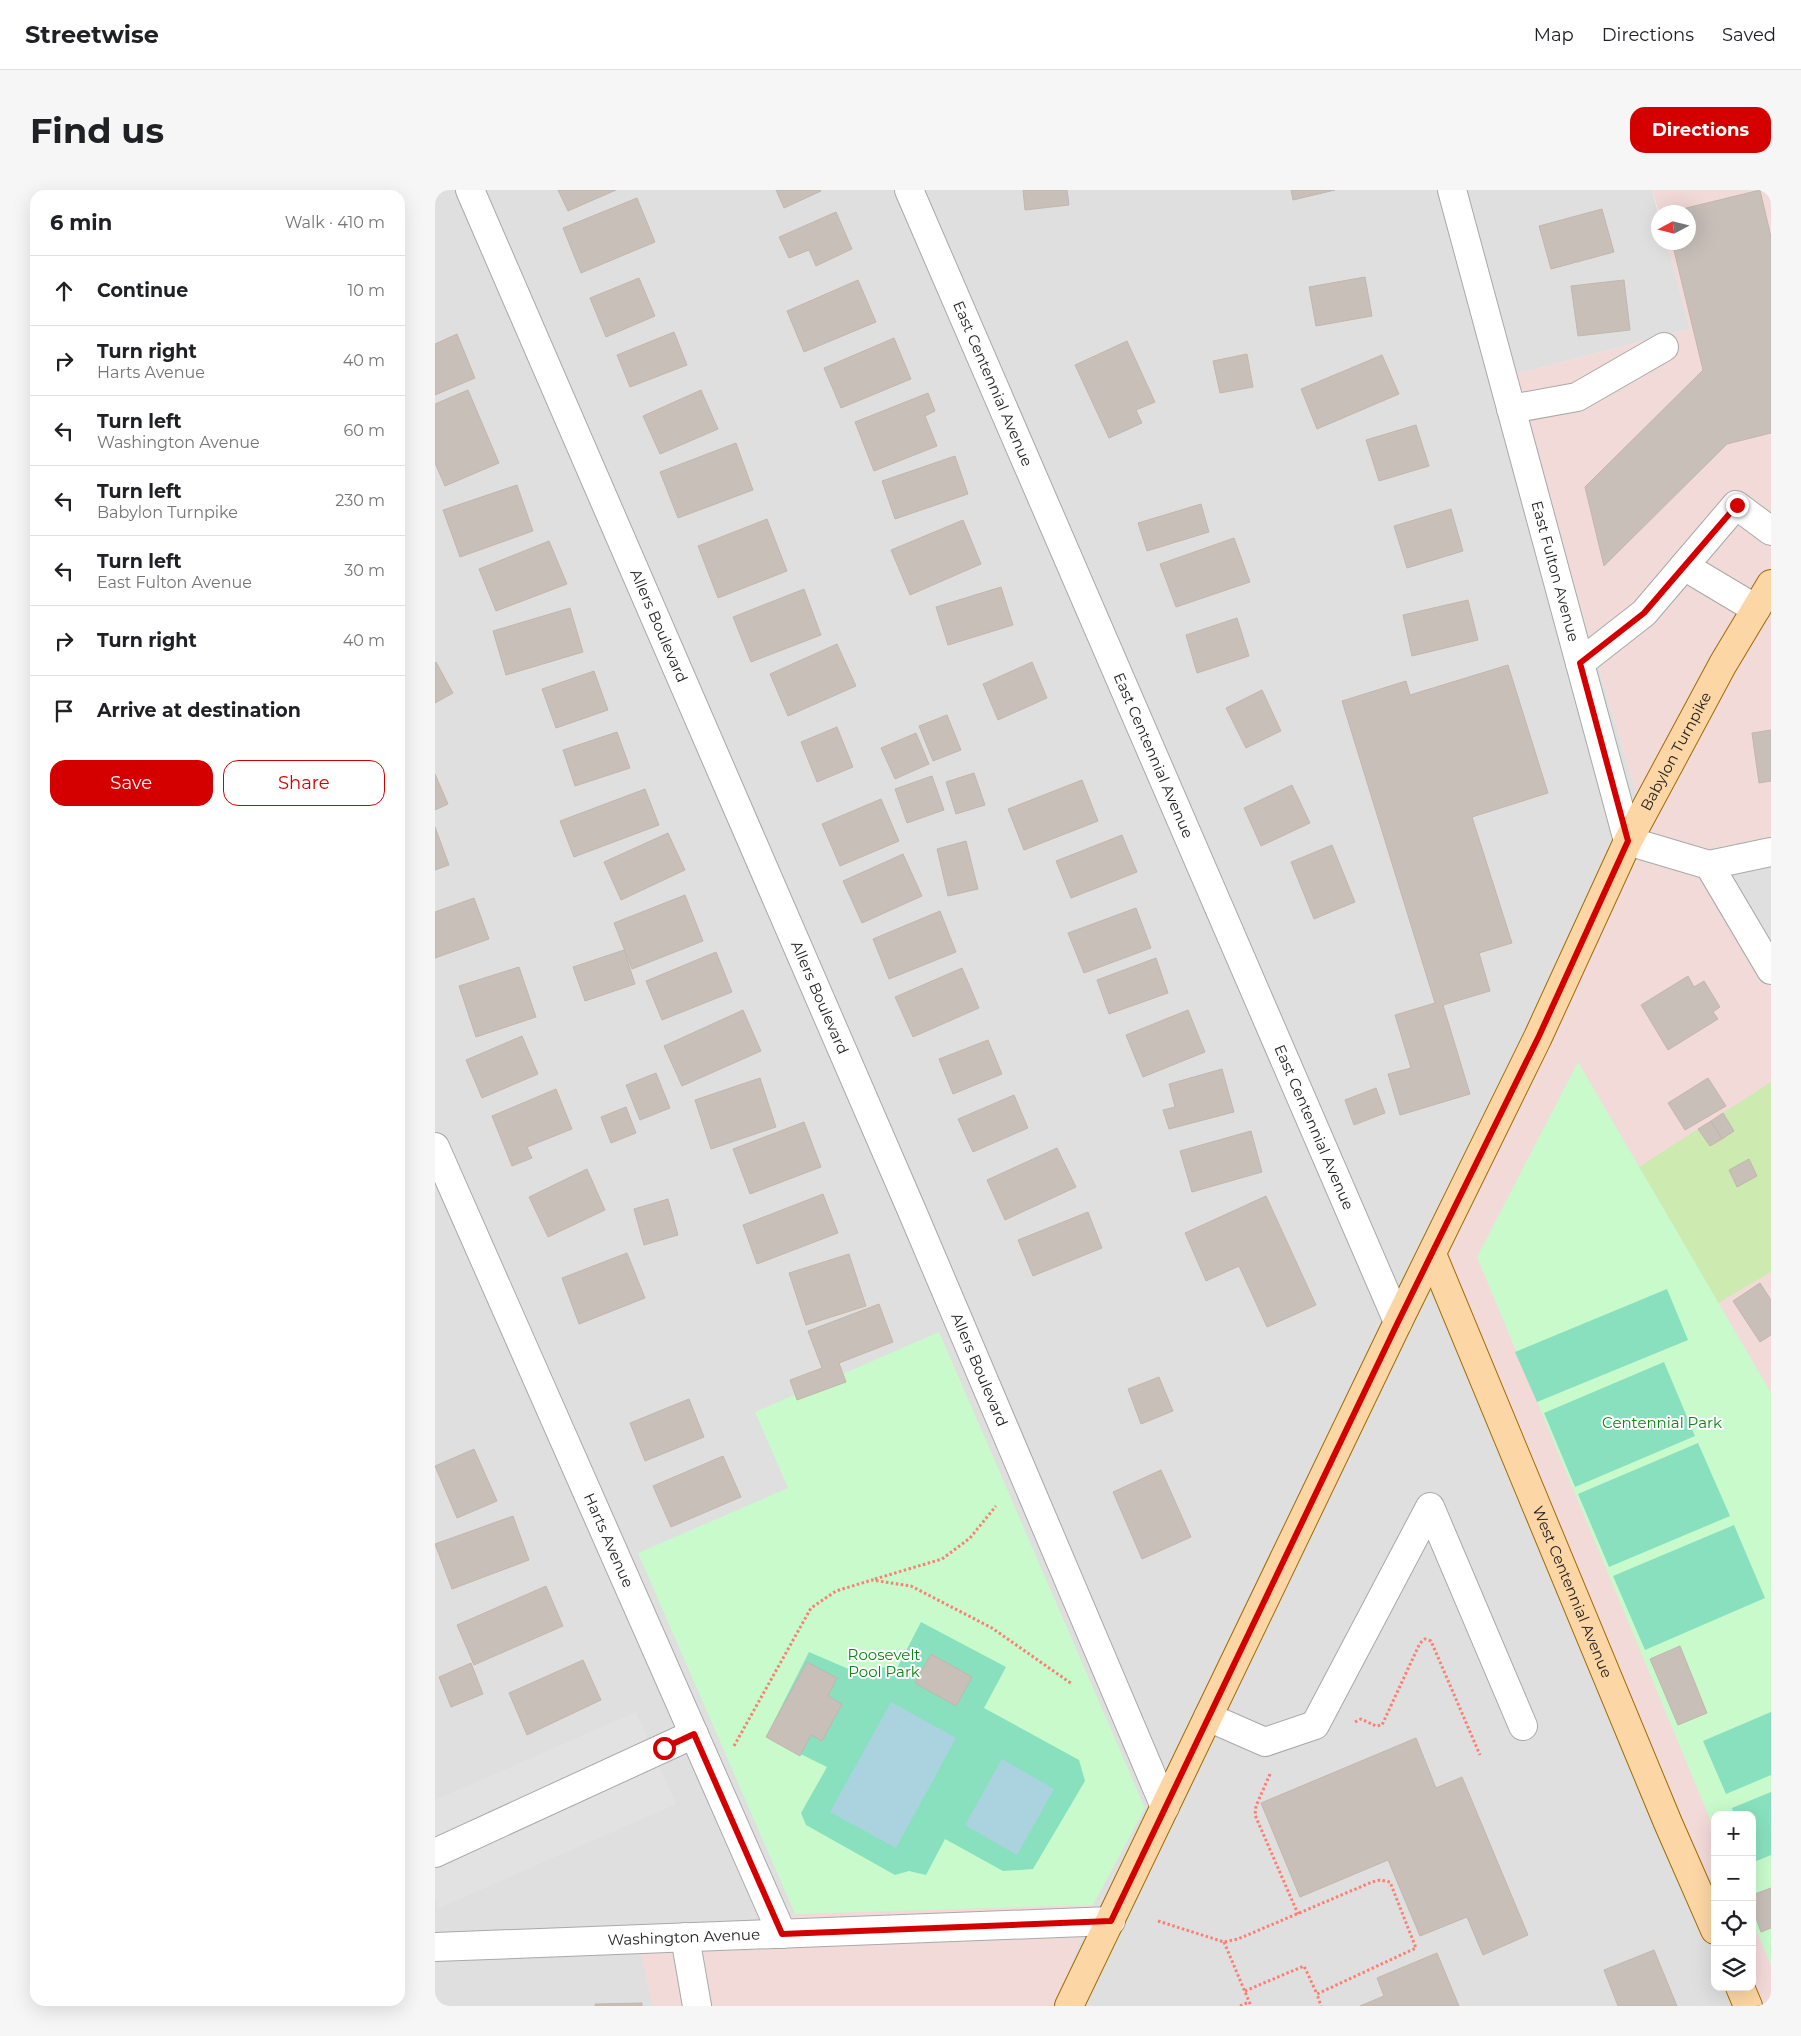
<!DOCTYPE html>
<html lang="en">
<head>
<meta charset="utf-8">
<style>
  body { margin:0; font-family:Montserrat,sans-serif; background:#f6f6f6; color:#202124 }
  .controls { position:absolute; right:15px; bottom:15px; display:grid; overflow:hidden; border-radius:10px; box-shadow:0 5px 20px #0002 }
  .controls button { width:45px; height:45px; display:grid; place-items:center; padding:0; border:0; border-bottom:1px solid #e0e0e0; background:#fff; color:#202124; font:25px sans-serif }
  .compass { position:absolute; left:1216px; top:15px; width:45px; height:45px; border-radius:50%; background:#fff; box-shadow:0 5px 20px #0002; rotate:263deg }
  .stop { position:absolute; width:15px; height:15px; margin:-11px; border:4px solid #d40000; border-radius:50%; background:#fff }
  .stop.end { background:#d40000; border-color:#fff; box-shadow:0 1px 5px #0008 }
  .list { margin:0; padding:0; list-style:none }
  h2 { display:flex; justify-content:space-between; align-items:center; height:65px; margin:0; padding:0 20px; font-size:21px }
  h2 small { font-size:16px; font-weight:400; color:#757577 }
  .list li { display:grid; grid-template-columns:32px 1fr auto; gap:15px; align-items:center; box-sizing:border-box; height:70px; padding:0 20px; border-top:1px solid #e0e0e0 }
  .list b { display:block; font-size:19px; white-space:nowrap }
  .list p { margin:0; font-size:16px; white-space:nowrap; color:#757577 }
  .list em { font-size:16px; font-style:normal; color:#757577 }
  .actions { display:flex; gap:10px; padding:15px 20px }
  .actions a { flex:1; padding:11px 0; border:1px solid #d40000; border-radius:15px; text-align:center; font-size:18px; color:#d40000 }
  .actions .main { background:#d40000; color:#fff }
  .icon { flex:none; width:28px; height:28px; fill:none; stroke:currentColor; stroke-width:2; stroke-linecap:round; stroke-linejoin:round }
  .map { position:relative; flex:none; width:1336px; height:1816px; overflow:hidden; border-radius:15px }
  header { display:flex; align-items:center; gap:30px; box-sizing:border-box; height:70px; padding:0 25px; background:#fff; border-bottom:1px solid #e0e0e0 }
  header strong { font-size:24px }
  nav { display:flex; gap:28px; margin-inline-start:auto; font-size:18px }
  .intro { display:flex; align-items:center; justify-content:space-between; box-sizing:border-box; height:120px; padding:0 30px }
  h1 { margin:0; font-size:35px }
  .button { padding:12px 22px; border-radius:15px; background:#d40000; color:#fff; font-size:18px; font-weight:700 }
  main { display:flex; gap:30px; padding:0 30px }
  aside { flex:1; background:#fff; border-radius:15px; box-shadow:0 5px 20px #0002 }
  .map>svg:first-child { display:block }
</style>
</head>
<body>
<header>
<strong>Streetwise</strong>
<nav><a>Map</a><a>Directions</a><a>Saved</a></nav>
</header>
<div class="intro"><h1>Find us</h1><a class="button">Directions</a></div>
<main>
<aside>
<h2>6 min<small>Walk · 410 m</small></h2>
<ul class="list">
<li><svg class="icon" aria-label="ahead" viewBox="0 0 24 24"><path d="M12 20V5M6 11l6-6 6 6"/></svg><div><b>Continue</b></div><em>10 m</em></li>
<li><svg class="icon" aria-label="right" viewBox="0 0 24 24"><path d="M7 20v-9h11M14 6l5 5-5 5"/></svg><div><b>Turn right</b><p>Harts Avenue</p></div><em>40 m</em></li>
<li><svg class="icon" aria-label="left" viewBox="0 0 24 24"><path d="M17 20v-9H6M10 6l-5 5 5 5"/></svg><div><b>Turn left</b><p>Washington Avenue</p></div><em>60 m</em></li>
<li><svg class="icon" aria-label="left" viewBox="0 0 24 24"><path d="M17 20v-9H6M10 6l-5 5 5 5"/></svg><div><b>Turn left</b><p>Babylon Turnpike</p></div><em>230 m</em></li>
<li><svg class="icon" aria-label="left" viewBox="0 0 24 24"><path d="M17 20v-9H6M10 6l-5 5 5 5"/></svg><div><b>Turn left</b><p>East Fulton Avenue</p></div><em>30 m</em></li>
<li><svg class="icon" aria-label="right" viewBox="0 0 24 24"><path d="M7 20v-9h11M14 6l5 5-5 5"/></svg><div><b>Turn right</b></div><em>40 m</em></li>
<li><svg class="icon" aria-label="arrive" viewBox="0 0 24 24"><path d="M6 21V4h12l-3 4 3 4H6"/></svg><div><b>Arrive at destination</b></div></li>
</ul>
<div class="actions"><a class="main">Save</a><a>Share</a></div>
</aside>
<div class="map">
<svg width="1336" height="1816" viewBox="0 0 1336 1816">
  <rect width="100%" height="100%" fill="#f2efe9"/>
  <path fill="#e0dfdf" d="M0,0h1217l6,23 1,29 8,1 23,86 -178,46 133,448 70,1097v67h29l8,19h-1317z
    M1336,657v118l-62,-104z"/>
  <path fill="#f2dad9" d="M1217,0h119v657l-61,14 61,104v1041h-19v-191h-37v105l-283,-672 213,-425 -133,-448 178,-46 -23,-86 22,-1v-30l-30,1z
    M658,1715l-37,101h-404l-14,-67 157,-25z"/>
  <path fill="#cdebb0" d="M1336,892v190l-53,31 -79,-136z"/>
  <path fill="#c8facc" d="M1143,872l193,331v572l-19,-44v-106h-37v16l-238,-574z
    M504,1142l206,476 -52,97 -298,9 -157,-361 150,-65 -33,-76z"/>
  <path fill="#88e0be" d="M1232,1099l21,51 -151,62 -22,-50z
    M1229,1172l31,74 -120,51 -31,-74z
    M1263,1253l32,73 -121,51 -31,-73z
    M1299,1335l31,73 -120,52 -32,-74z
    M486,1432l85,45 -22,41 95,52 6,21 -52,88 -30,2 -58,-32 -19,36 -17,-4 -14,4 -89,-50 -5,-12 26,-46 -61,-30 43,-85 65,28 9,-13 12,5z
    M1336,1522v63l-45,19 -23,-53z
    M1336,1602v63l-17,7 -2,-5v-42h-18l-2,-7z"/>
  <path fill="#e2e2e2" d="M201,1522l40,92 -237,104 -4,-10v-98z"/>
  <path fill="#aad3df" d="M456,1512l65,36 -60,110 -66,-36z
    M567,1569l52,30 -37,66 -52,-30z"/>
  <path fill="#c7bfb8" stroke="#c4b6ab" d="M123,0h58l-48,21z
    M341,0h44l1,1 -37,17z
    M588,0h44l2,15 -44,5z
    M856,0h44l-42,10z
    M1325,0l11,47v196l-44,11 -123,122 -19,-79 118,-117 -31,-128h17v-30h-19z
    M202,8l18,44 -74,31 -18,-45z
    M1167,19l12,43 -63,17 -12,-43z
    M401,22l16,37 -36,17 -7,-16 -20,8 -10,-21z
    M930,87l7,39 -56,10 -7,-39z
    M204,88l16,38 -49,21 -16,-39z
    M423,90l18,42 -72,30 -17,-41z
    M1189,90l6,50 -52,6 -7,-50z
    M239,142l13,33 -57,22 -13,-32z
    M22,144l18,44 -40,17v-51z
    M459,148l17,41 -70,29 -17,-40z
    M692,151l28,61 -19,8 6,13 -33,15 -34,-73z
    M812,164l6,33 -33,6 -7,-32z
    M947,165l17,39 -82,35 -16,-40z
    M33,200l31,73 -54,23 -10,-23v-59z
    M266,200l17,39 -58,25 -17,-38z
    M493,203l7,18 -10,5 12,30 -63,25 -19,-49z
    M981,235l13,41 -50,15 -13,-41z
    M301,253l17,47 -75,28 -18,-46z
    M520,266l13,38 -73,25 -13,-38z
    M82,295l16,46 -73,26 -17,-47z
    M766,314l8,28 -62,19 -9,-28z
    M1016,319l12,42 -56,17 -13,-42z
    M332,329l20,52 -69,27 -20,-52z
    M528,330l18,44 -71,31 -19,-45z
    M799,348l16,44 -74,25 -16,-43z
    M114,351l18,43 -71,27 -17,-42z
    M566,397l12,38 -65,20 -12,-38z
    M369,399l17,46 -70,27 -18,-45z
    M1033,410l10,40 -66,16 -9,-41z
    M135,418l13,44 -77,23 -13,-44z
    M802,428l12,38 -52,17 -11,-38z
    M402,454l19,42 -68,30 -18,-42z
    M1,472l17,31 -18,10v-40z
    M597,472l15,36 -49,22 -15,-36z
    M1073,475l40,128 -76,24 40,126 -33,10 11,38 -47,14 27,89 -70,21 -12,-41 23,-6 -16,-53 40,-12 -93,-302 64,-20 4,14z
    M159,481l14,39 -52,18 -14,-39z
    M827,500l19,41 -35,17 -20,-40z
    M512,525l14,35 -28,11 -14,-35z
    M402,537l16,40 -36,15 -16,-40z
    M1336,540v51l-12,2 -7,-50z
    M182,542l13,36 -55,18 -12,-36z
    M481,543l13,31 -34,15 -14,-31z
    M539,583l11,32 -29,9 -10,-32z
    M0,584l13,30 -13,6z
    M497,586l12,34 -37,13 -12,-34z
    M647,590l16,41 -74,29 -16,-41z
    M857,595l18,38 -49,23 -17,-38z
    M210,599l14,36 -85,32 -14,-36z
    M446,609l18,42 -59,25 -18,-42z
    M0,637l14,38 -14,5z
    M233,643l17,37 -64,30 -17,-38z
    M687,645l15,37 -66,26 -15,-37z
    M531,651l12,48 -30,7 -11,-47z
    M897,655l23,57 -41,17 -23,-57z
    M468,664l19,42 -60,27 -19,-42z
    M250,705l18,46 -71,28 -18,-46z
    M39,708l15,41 -54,19v-46z
    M701,718l15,40 -67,25 -16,-40z
    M505,721l16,41 -67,27 -16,-40z
    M189,760l11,34 -50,17 -12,-34z
    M281,762l16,40 -70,28 -16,-39z
    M721,768l12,35 -59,21 -12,-34z
    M84,777l17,50 -60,20 -17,-51z
    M527,778l17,40 -66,29 -18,-40z
    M1253,786l6,11 10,-6 16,26 -7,5 5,7 -50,31 -27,-45z
    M308,820l18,41 -79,35 -18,-40z
    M753,820l17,42 -62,25 -17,-42z
    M87,846l16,38 -56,24 -16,-38z
    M553,850l14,34 -49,20 -14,-35z
    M787,879l12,43 -65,17 -6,-19 12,-3 -6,-23z
    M221,883l14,35 -30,12 -14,-35z
    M325,888l16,49 -65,22 -16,-49z
    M1273,888l18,28 -41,24 -17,-27z
    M941,898l9,25 -31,12 -9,-25z
    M121,899l16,40 -45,18 5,11 -20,8 -20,-50z
    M579,905l14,33 -55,24 -15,-33z
    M191,917l10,26 -25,10 -10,-26z
    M1288,923l11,18 -12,8 -11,-18z
    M1276,931l11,18 -12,7 -12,-17z
    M369,932l17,45 -71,27 -17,-45z
    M816,941l11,41 -70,20 -12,-41z
    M622,958l19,39 -71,33 -18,-40z
    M1314,969l8,17 -20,11 -8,-17z
    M152,979l18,41 -57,27 -19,-40z
    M388,1004l15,39 -81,31 -14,-39z
    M831,1006l50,109 -49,22 -28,-61 -33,15 -21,-48z
    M233,1009l10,36 -34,10 -10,-36z
    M653,1022l14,36 -69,28 -15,-36z
    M192,1063l18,45 -66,26 -17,-46z
    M414,1064l17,52 -60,19 -17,-52z
    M1325,1093l11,17v35l-11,7 -27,-41z
    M444,1114l14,38 -54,21 7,19 -49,18 -7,-20 32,-12 -14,-37z
    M724,1187l14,34 -32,13 -13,-35z
    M254,1209l15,38 -59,24 -15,-38z
    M39,1259l23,52 -40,17 -22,-52z
    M288,1266l18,41 -70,30 -18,-41z
    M726,1280l30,67 -49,22 -29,-67z
    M78,1326l16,44 -77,29 -17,-45z
    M111,1396l17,40 -89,39 -17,-40z
    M1245,1456l27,67 -29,12 -28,-66z
    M496,1464l41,23 -16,29 -41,-23z
    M148,1470l18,40 -74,35 -18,-42z
    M372,1472l30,16 -9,18 14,8 -20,37 -11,-6 -11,21 -34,-19z
    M36,1473l12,31 -32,13 -12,-30z
    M981,1548l20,50 26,-11 66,158 -45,20 -16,-38 -47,19 -32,-76 -88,37 -39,-94z
    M1336,1698v40l-10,4 -9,-25v-12z
    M1219,1760l23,56h-59l-14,-36z
    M1002,1763l22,53h-99l24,-10 -7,-18z
    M207,1813v3h-47v-2z"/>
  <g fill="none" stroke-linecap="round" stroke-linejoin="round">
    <g stroke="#a9a9a9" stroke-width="30">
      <g id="minor">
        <path id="s1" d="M35,0l442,1021 253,596"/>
        <path id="s2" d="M474,0l489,1132"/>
        <path id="s3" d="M1017,0l176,651 81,24 62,105"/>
        <path d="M1076,219l66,-12 87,-50"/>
        <path d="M1249,376l72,43"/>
        <path d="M1145,473l64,-50 92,-108 35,26"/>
        <path d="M1274,675l62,-13"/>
        <path id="s4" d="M0,957l347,787"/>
        <path d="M773,1527l57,25 50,-17 115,-218 93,219"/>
        <path d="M0,1663l259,-119"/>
        <path d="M250,1747l12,69"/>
        <path id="s5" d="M0,1757l676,-26"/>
      </g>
    </g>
    <g stroke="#a06b00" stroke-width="30">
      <g id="major">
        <path id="s6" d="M997,1064l236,569 47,107"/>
        <path d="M1305,1797l8,19"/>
        <path id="s7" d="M634,1816l329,-684 140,-285 90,-196 95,-177 48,-80"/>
      </g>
    </g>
    <path stroke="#fa8072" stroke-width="3" stroke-dasharray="2.5 2.5" stroke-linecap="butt" d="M440,1389l67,-20 28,-21 26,-32
      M920,1532l6,-3 15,7 6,-1 38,-82 5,-4 6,2 49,114
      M299,1556l77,-138 25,-17 36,-11 39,6 81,42 80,56
      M835,1584l-14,32 -1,9 43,99
      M723,1731l66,21 14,-3 134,-57 8,-2 10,2 26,66 -99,46 4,12
      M789,1752l27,64
      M810,1801l59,-25 13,28
      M805,1816l9,-4"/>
    <use href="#minor" stroke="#fff" stroke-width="28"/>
    <use href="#major" stroke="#fcd6a4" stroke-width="28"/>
  </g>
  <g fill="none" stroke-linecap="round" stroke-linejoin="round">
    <path stroke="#d40000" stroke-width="6" d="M229,1558l30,-14 88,200 329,-13 287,-599 141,-286 89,-195 -48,-178 64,-50 93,-108"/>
  </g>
  <g text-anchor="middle" stroke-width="4" stroke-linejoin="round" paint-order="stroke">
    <g font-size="15" fill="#222" stroke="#fff">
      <text dy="5" stroke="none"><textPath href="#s2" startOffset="211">East Centennial Avenue</textPath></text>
      <text dy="5" stroke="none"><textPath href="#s3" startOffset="395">East Fulton Avenue</textPath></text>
      <text dy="5" stroke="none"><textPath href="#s1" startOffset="475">Allers Boulevard</textPath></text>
      <text dy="5" stroke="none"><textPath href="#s7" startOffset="1394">Babylon Turnpike</textPath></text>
      <text dy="5" stroke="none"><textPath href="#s2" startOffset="616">East Centennial Avenue</textPath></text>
      <text dy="5" stroke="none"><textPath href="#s1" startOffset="880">Allers Boulevard</textPath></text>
      <text dy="5" stroke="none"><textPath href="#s2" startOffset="1021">East Centennial Avenue</textPath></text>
      <text dy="5" stroke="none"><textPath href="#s1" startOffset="1285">Allers Boulevard</textPath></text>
      <text dy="5" stroke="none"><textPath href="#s4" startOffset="430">Harts Avenue</textPath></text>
      <text dy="5" stroke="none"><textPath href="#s6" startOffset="366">West Centennial Avenue</textPath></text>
      <text dy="5" stroke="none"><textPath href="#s5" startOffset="249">Washington Avenue</textPath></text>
    </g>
    <g font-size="15" fill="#0c8416" stroke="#fff">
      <text x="1227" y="1238">Centennial Park</text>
      <text x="449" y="1470">Roosevelt<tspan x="449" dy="17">Pool Park</tspan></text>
    </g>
  </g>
</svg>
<div class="controls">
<button>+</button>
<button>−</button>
<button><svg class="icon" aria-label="locate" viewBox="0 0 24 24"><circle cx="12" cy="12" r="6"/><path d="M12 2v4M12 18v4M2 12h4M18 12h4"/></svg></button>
<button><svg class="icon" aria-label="layers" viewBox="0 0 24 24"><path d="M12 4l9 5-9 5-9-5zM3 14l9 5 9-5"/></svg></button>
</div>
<svg class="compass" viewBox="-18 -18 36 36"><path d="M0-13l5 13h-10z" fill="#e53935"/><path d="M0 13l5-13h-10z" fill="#757577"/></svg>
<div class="stop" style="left:229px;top:1558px"></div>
<div class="stop end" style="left:1302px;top:315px"></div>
</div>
</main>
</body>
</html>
